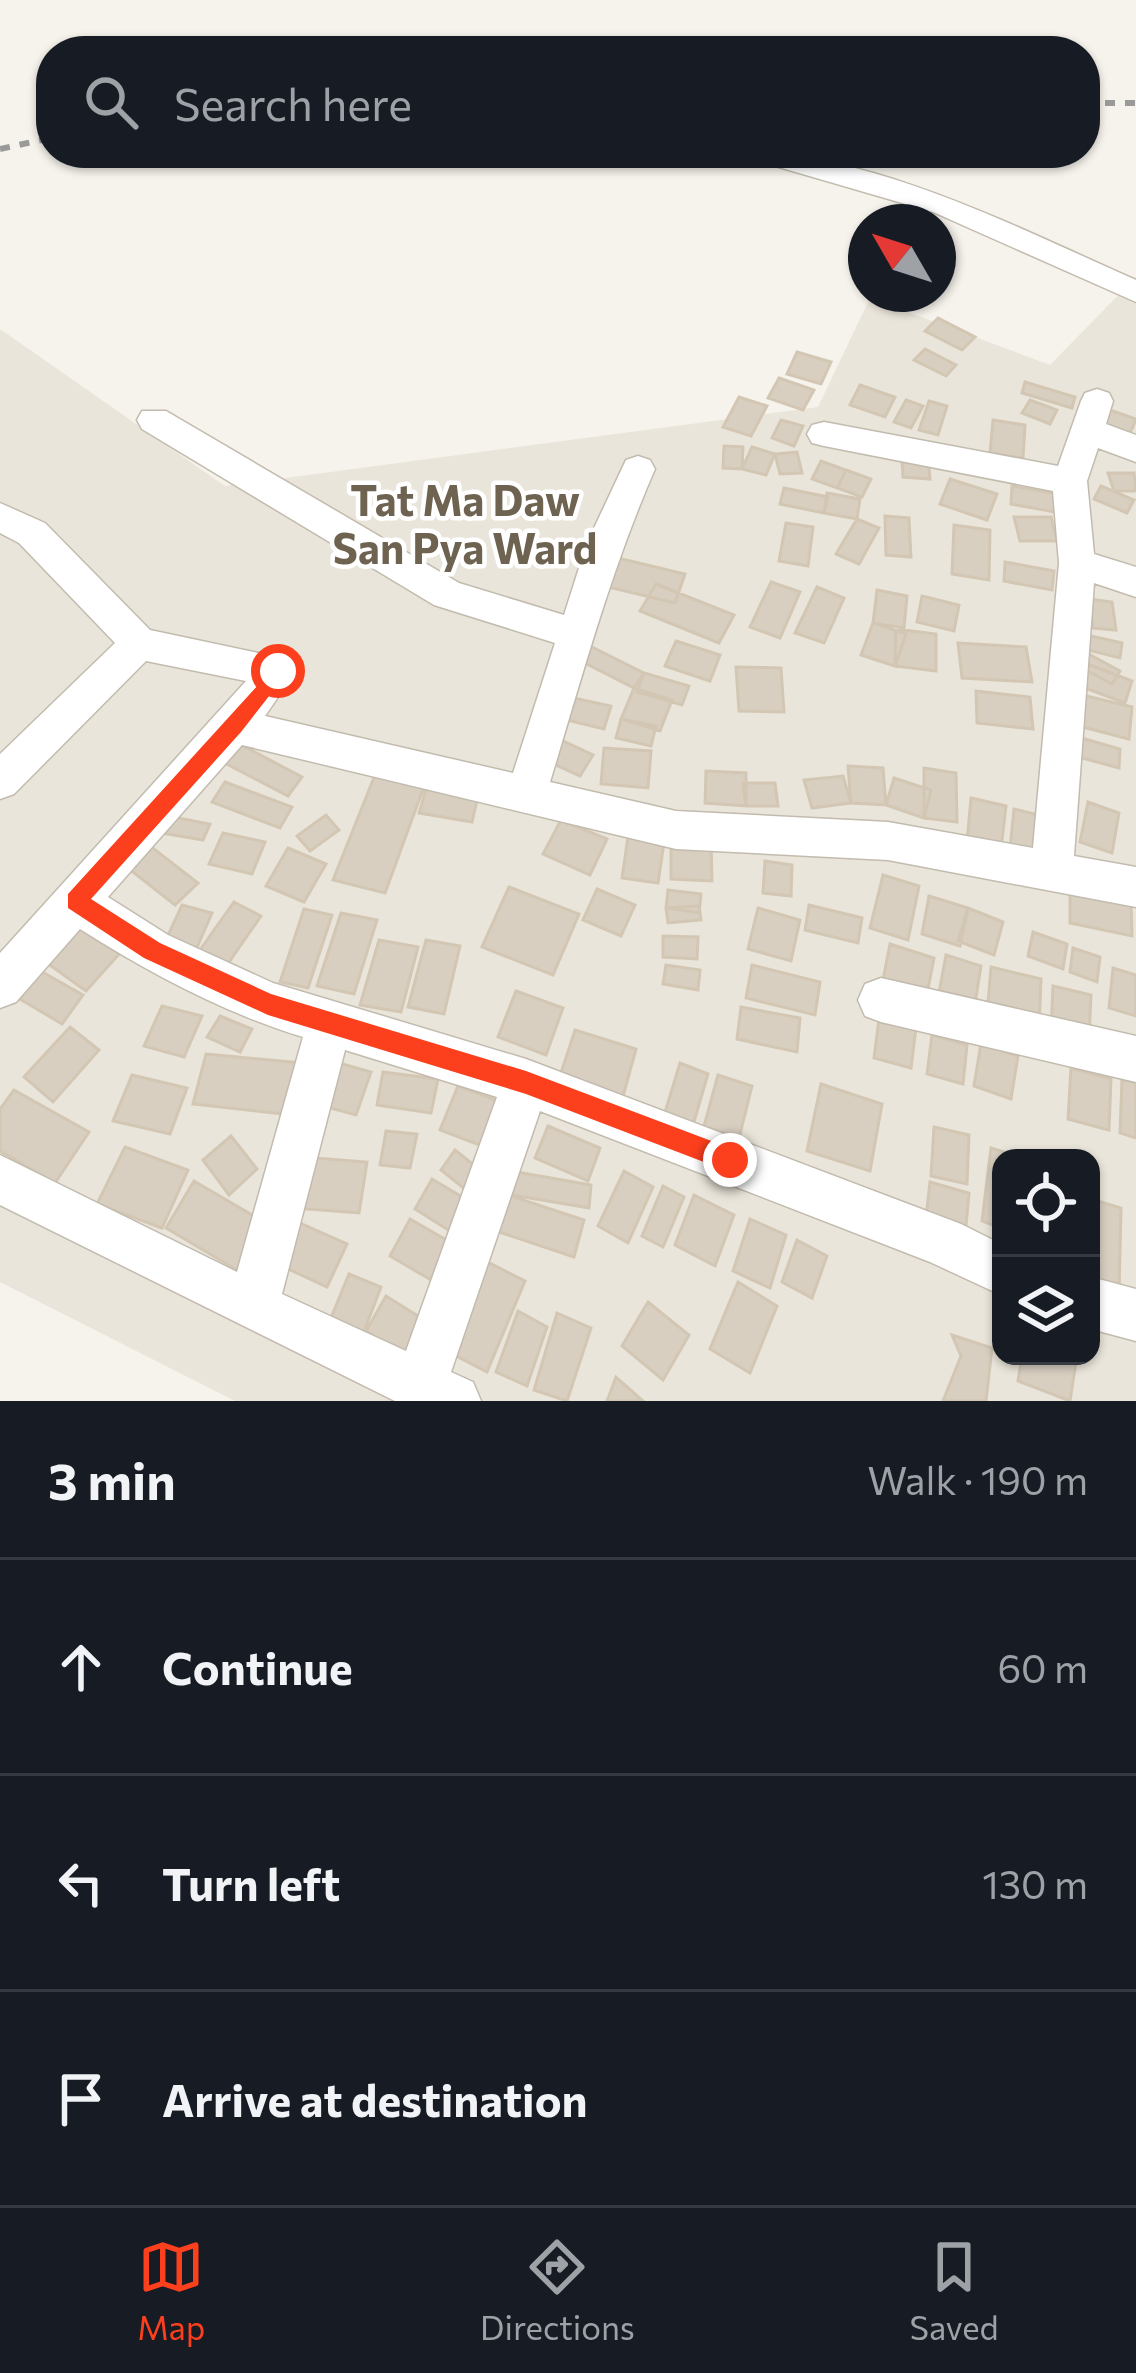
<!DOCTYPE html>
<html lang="en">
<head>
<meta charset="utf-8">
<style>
  body { margin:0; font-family:Commissioner,sans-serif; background:#20242c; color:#f1f3f6 }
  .controls { position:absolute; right:36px; bottom:36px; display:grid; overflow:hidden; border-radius:24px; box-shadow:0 3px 9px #0004 }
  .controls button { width:108px; height:108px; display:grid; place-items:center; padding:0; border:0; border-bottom:3px solid #363941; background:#171b24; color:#f1f3f6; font:60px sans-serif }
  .compass { position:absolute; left:848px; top:204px; width:108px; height:108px; border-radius:50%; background:#171b24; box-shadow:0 3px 9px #0004; rotate:309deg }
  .stop { position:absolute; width:36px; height:36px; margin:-27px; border:9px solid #fc3f1d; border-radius:50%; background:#fff }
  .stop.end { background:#fc3f1d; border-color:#fff; box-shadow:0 3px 12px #0008 }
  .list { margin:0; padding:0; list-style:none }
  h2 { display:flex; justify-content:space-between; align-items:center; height:156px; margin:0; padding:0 48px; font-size:51px }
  h2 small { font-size:39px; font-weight:400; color:#9ea1a6 }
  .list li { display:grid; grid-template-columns:78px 1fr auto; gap:36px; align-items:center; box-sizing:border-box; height:216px; padding:0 48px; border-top:3px solid #363941 }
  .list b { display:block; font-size:45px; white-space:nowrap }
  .list em { font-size:39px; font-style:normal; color:#9ea1a6 }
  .icon { flex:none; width:66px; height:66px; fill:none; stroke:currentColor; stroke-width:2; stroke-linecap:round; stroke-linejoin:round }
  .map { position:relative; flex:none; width:1136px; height:1401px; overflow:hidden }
  .search { position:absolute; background:#171b24; box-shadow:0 3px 9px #0004; left:36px; right:36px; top:36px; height:132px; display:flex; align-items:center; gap:30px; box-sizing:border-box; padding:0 42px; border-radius:48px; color:#9ea1a6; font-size:45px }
  .sheet { height:804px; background:#171b24 }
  nav { display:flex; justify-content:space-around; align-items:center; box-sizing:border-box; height:168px; border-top:3px solid #363941; background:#171b24; font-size:33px; color:#9ea1a6 }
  nav a { display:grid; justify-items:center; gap:6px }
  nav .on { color:#fc3f1d }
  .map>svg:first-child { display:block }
</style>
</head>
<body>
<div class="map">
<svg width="1136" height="1401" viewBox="0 0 1136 1401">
  <rect width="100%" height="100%" fill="#f6f3ec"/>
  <path fill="#eae5da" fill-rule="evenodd" d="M1136,277v1124h-901l-235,-119v-953l225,157 593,-79 52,-109 180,67zM1001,1158h90v198h-90z"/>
  <path fill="#d8cfc1" stroke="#d3c7b4" stroke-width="3" d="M938,318l37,19 -13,13 -37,-19z
    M925,349l31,16 -10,11 -32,-16z
    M797,352l34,10 -10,22 -34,-10z
    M779,378l35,12 -11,20 -35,-12z
    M1025,382l50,15 -3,11 -50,-15z
    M860,385l35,12 -10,20 -35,-12z
    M739,397l28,9 -16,30 -28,-9z
    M906,400l17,6 -12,22 -17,-6z
    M1030,400l27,10 -7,14 -28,-11z
    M929,401l18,5 -9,29 -19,-5z
    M1110,410l26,9 -7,17 -26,-8z
    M781,420l22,6 -9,20 -22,-8z
    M993,420l32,5 -2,33 -33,-5z
    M724,446l19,1 -1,22 -19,-1z
    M901,446l26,2 3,31 -27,-2z
    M752,447l23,7 -9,21 -24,-6z
    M797,452l5,21 -22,1 -5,-20z
    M821,461l25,9 -9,18 -25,-9z
    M846,470l25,9 -9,18 -25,-9z
    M1108,473h26l2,18h-22z
    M950,479l47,15 -10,26 -47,-16z
    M1012,486l45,8 -2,18 -44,-8z
    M1101,486l33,14 -7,13 -33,-14z
    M784,488l44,9 -4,16 -44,-9z
    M827,493l33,6 -3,20 -33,-6z
    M885,516l24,2 2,39 -25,-2z
    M1014,517h37l6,24h-37z
    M857,519l22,9 -20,36 -23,-10z
    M786,523l27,4 -5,39 -29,-5z
    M954,525l36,5 -1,50 -37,-6z
    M618,558l67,16 -10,29 -67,-16z
    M1005,562l49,9 -2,19 -48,-9z
    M771,582l29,10 -20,46 -30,-11z
    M656,584l78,31 -15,28 -79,-32z
    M817,587l27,11 -20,45 -29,-10z
    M877,590l30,6 -3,32 -31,-5z
    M922,596l37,9 -5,26 -37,-9z
    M1089,599l23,3 4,28 -23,-2z
    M873,623l33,11 -11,32 -34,-11z
    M896,629l40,5v37l-41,-5z
    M1078,633l44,10 -2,15 -43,-11z
    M676,641l44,14 -10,26 -45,-15z
    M958,643l68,4 6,35 -70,-4z
    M590,646l54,27 -10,15 -55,-28z
    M1085,652l35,19 -8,13 -35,-19z
    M1087,664l45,17 -7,22 -45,-17z
    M736,667l45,1 3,44 -45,-1z
    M644,673l45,13 -7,19 -45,-13z
    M634,688l38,12 -12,31 -39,-12z
    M976,691l54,6 3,32 -56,-6z
    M1078,694l54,13 -3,32 -54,-14z
    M569,697l42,9 -7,23 -42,-10z
    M621,719l35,7 -5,20 -35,-8z
    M1071,735l49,14 -1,19 -44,-12z
    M559,739l34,16 -13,21 -35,-16z
    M232,740l70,37 -14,19 -71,-37z
    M604,748l47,3 -3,37 -47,-4z
    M848,766l35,2 3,37 -35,-2z
    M924,768l32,5 1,49 -33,-4z
    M377,770l49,11 -41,112 -52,-13z
    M706,771l40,2v33l-41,-3z
    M843,776l8,27 -39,5 -8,-28z
    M894,778l37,12 -7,28 -38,-13z
    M225,782l67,25 -12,21 -68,-26z
    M428,783l51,8 -7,31 -53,-9z
    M743,783h32l3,23h-32z
    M971,798l35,8 -5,43 -34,-8z
    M1088,802l31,11 -7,40 -32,-11z
    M1014,809l37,9 -5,41 -36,-10z
    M326,815l13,15 -29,21 -13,-15z
    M168,816l42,8 -7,16 -41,-7z
    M561,820l46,19 -17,36 -47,-21z
    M629,830l36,6 -7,47 -36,-5z
    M223,833l42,9 -13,32 -43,-10z
    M141,839l57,44 -23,22 -56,-44z
    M671,839l40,1 1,41 -41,-2z
    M288,848l38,16 -22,38 -38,-16z
    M765,861l27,4 -1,31 -28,-3z
    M883,875l36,11 -11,54 -38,-12z
    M509,887l70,27 -26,61 -71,-28z
    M1070,887l61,11 1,38 -62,-13z
    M597,889l38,16 -14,31 -38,-16z
    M668,890l33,4 -2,19 -33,-5z
    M929,896l39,12 -8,38 -38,-12z
    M234,902l27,14 -34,49 -27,-15z
    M182,905l30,8 -17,39 -31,-8z
    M809,905l53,13 -4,25 -53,-13z
    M699,906l2,14 -33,3 -2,-15z
    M758,908l42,12 -9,41 -43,-12z
    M968,908l35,14 -9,33 -36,-14z
    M304,909l28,6 -24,73 -28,-6z
    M341,913l36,7 -23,74 -37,-8z
    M88,916l40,28 -42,47 -39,-28z
    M1033,932l34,12 -4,25 -35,-13z
    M663,936l35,1 -1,22 -34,-2z
    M379,940l39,7 -17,65 -41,-7z
    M426,940l34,6 -16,68 -36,-7z
    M890,944l44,14 -7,36 -44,-14z
    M1073,948l27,9 -3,25 -27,-10z
    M946,955l35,11 -7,44 -36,-12z
    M666,965l34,5 -2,20 -35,-6z
    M752,965l68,17 -5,33 -69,-17z
    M991,967l50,12 -2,49 -52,-13z
    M1113,968l23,7v41l-27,-8z
    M37,969l46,26 -21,29 -47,-28z
    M1053,986l38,9 -2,43 -38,-9z
    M516,991l47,17 -17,47 -48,-18z
    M162,1006l40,10 -18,41 -40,-11z
    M741,1007l59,11 -3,34 -60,-13z
    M220,1016l32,13 -12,23 -33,-15z
    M879,1019l37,9 -5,40 -37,-10z
    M70,1027l29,23 -46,52 -29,-25z
    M575,1030l61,19 -14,51 -63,-21z
    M932,1035l35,10 -4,39 -36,-10z
    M981,1043l37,13 -7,43 -37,-13z
    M206,1054l97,9 -11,52 -99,-11z
    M339,1063l32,9 -15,43 -33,-9z
    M680,1063l28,11 -17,58 -29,-10z
    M1071,1068l40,11 -2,51 -41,-11z
    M383,1072l55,7 -7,34 -54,-8z
    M132,1075l55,13 -17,46 -57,-13z
    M718,1075l34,11 -13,52 -35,-12z
    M1122,1079l14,4v55l-16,-5z
    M821,1084l61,20 -12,67 -63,-20z
    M458,1086l48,18 -16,45 -50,-19z
    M14,1090l75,42 -34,51 -55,-32v-42z
    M548,1126l52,22 -12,33 -53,-23z
    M934,1127l35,8 -2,49 -36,-8z
    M386,1131l31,3 -7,34 -30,-3z
    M231,1136l26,33 -28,26 -26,-35z
    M125,1147l63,23 -26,58 -65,-24z
    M991,1148l32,10h-22v70l-19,-7z
    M455,1150l29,23 -13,21 -30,-24z
    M302,1157l65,5 -8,51 -66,-5z
    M624,1171l29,16 -25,56 -30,-17z
    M517,1172l74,13 -2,23 -77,-13z
    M432,1179l42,25 -18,31 -41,-26z
    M194,1181l70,41 -27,48 -71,-42z
    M930,1182l39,11 -5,54 -40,-12z
    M663,1186l21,11 -21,50 -21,-11z
    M502,1193l82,27 -10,37 -84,-28z
    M694,1195l40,20 -19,51 -40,-21z
    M1091,1199l30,9 -2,87 -28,-8z
    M291,1219l56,25 -20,43 -56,-26z
    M410,1219l40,23 -19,38 -41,-24z
    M750,1219l36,16 -16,53 -37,-17z
    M797,1240l30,16 -15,42 -30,-16z
    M478,1257l47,24 -38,91 -48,-25z
    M349,1274l32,13 -20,52 -33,-14z
    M738,1282l39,24 -27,67 -40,-24z
    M386,1296l40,25 -19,36 -41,-26z
    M648,1302l41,33 -26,45 -41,-34z
    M518,1311l29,16 -20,59 -31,-14z
    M557,1313l34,15 -24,73 -33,-11z
    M952,1335l40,13 -6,53h-43l18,-45z
    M1022,1356h38l16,6 -6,39 -52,-20z
    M616,1377l27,24h-36z"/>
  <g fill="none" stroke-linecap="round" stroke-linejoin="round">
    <g stroke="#c2bbae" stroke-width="3">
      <path id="minor" d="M747,153c127,0 273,76 389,127v22l-203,-90 -182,-53z
        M1097,389l12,4 4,8 -7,23 30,11v27l-38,-14 -11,33 7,73 42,13v30l-42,-14 -20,273 62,11v40l-248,-47 -212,-11 -434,-104 -134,152 60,38 105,48 253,76 435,165 40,20v51l-71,-33 -390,-151 -89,261 22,10 8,19h-86l-395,-196v-50l237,117 66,-235c-79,-24 -154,-64 -223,-108l-64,73 -16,6v-55l246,-272 -100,-20 -132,133 -14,5v-45l115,-111 -96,-100 -19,-10v-30l45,20 105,107 141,30 5,11 -31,45 248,57 42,-130 -121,-38 -292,-176 -5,-9 5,-9h24l293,172 105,32 23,-72 39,-83 12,-4 12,4 5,9c-45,103 -72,205 -105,313l126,29 212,11 145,26 26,-285 -6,-72 -229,-45 -12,-3 -5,-9 5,-9 12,-3 234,44 23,-65 4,-8zM345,1050l152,47 -91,254 -124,-57z
        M881,978l255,58v46l-255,-60 -16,-6 -7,-16 7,-16z
        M1091,1277l45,12v52l-45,-12z"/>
    </g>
    <use href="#minor" fill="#fff" fill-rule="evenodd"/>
    <path stroke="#9a9a9a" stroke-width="6" stroke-dasharray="10 10" stroke-linecap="butt" d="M1085,103h51
      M0,149l51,-11"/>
  </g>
  <path fill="#fc3f1d" d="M278,663l9,8 -3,6 -43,55 -150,167 69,44 111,51 255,77 212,80v17l-8,4 -204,-78 -258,-79 -124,-57 -76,-50v-14z"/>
  <g text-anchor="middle" stroke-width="9" stroke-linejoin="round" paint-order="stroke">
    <g font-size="42" font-weight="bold" fill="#6e6250" stroke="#fff">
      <text x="465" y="516">Tat Ma Daw<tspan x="465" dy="48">San Pya Ward</tspan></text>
    </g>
  </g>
</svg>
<div class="controls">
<button><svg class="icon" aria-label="locate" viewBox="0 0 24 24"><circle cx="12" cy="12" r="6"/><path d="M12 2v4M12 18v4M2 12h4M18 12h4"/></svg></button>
<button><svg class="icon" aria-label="layers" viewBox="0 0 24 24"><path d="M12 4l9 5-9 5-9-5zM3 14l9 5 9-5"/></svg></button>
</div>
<svg class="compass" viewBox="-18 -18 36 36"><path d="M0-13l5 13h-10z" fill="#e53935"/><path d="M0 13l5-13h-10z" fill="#9ea1a6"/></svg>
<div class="stop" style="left:278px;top:671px"></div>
<div class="stop end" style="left:730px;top:1160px"></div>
<div class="search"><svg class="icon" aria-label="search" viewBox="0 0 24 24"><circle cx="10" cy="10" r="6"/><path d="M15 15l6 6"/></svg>Search here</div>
</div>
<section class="sheet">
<h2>3 min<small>Walk · 190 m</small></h2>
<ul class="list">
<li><svg class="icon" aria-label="ahead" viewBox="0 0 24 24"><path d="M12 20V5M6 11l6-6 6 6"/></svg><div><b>Continue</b></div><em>60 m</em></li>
<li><svg class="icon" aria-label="left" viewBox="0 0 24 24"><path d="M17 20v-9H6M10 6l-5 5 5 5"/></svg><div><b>Turn left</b></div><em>130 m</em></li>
<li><svg class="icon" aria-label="arrive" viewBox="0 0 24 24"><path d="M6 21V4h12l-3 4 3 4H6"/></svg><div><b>Arrive at destination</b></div></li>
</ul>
</section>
<nav>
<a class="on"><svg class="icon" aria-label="map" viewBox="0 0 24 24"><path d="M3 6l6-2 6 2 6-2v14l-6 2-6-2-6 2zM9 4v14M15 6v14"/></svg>Map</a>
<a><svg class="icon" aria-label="directions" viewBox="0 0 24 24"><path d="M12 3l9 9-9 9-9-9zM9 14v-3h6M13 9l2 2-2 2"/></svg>Directions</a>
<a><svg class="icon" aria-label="saved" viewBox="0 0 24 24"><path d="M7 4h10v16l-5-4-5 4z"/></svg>Saved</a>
</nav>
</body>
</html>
